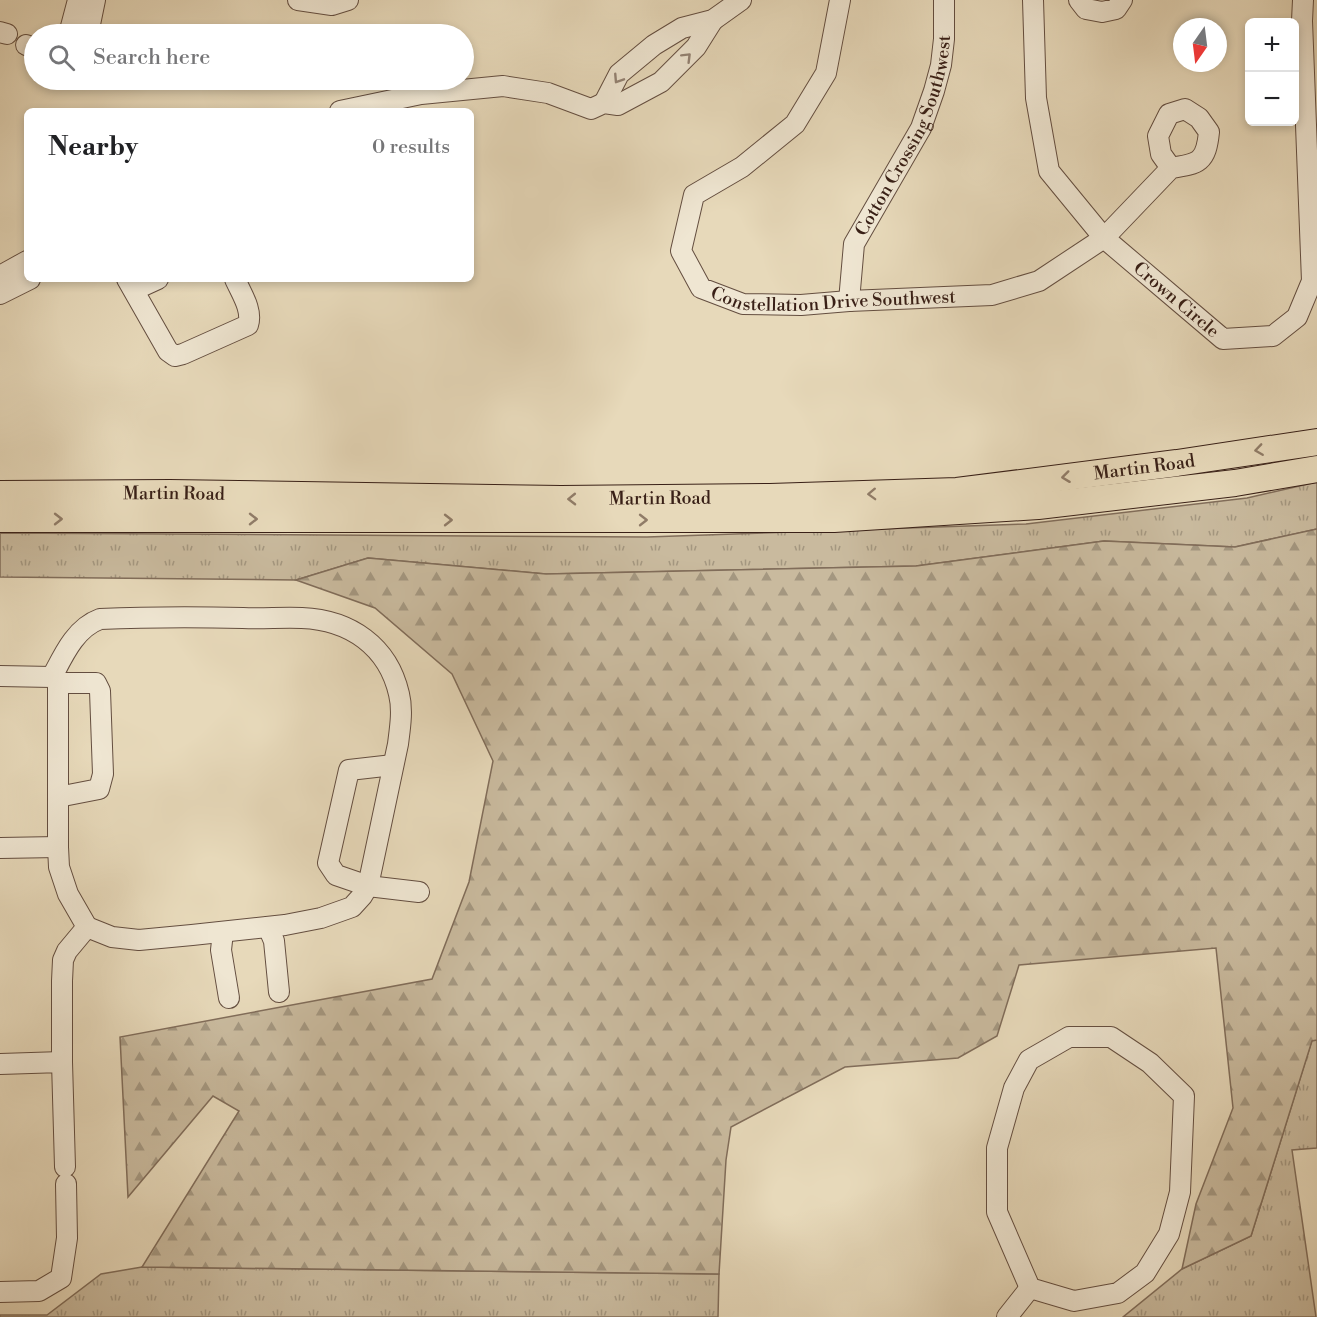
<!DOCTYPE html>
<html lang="en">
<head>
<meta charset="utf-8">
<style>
  body { margin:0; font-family:"Libre Bodoni",serif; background:#f2f2f2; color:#202124 }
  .controls { position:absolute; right:18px; top:18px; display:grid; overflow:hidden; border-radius:9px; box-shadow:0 3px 9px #0003 }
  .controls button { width:54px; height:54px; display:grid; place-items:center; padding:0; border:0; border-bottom:2px solid #e0e0e0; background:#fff; color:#202124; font:30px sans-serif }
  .compass { position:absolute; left:1173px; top:18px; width:54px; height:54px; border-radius:50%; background:#fff; box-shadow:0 3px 9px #0003; rotate:194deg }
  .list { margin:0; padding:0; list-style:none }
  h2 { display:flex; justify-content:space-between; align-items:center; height:78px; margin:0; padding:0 24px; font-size:26px }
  h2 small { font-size:20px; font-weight:400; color:#757577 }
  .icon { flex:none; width:33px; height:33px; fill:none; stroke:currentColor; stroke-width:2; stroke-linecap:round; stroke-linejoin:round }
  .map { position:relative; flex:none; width:1317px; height:1317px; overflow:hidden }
  .search { position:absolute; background:#fff; box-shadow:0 3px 9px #0003; left:24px; top:24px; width:450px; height:66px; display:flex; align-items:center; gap:15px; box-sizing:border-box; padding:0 21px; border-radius:33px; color:#757577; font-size:22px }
  .panel { position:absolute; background:#fff; box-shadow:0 3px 9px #0003; left:24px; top:108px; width:450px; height:174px; border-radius:9px }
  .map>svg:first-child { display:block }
</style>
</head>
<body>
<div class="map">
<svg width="1317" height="1317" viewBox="0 0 1317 1317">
  <defs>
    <pattern id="grass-tufts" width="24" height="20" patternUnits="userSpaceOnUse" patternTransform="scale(1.5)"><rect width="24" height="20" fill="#c9ba9e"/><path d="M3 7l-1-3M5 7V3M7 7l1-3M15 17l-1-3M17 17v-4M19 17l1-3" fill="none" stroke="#a49780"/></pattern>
    <pattern id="forest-firs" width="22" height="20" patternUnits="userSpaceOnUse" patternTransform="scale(1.5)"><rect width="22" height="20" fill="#c9ba9e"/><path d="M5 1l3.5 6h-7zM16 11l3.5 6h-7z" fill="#a49780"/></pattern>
  </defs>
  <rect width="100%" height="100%" fill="#e7d9ba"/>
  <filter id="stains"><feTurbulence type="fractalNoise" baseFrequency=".00333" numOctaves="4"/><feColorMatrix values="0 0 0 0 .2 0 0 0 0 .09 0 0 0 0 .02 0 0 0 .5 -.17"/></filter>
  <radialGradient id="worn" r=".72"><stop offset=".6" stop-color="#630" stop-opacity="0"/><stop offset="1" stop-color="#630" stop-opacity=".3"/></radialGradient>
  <path fill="url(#grass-tufts)" stroke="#816d5a" stroke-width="1.5" d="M1317,482v47l-82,18 -131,-6 -188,25 -370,8 -178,-16 -72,22 -296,-3v-44l647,4 379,-13 221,-26z
    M1312,1040h5v108l-25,2 24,167h-193l59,-48 69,-33z
    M142,1267l577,7 -1,43h-718v-2h47l54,-41z"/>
  <path fill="url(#forest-firs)" stroke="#816d5a" stroke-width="1.5" d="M1317,529v511l-5,1 -61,195 -69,33 14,-65 37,-96 -17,-160 -197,17 -22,71 -39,22 -113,9 -114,60 -5,33 -7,114 -577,-7 97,-156 -26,-15 -85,101 -8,-160 312,-58 37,-97 24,-121 -41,-87 -77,-66 -79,-28 72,-22 178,16 370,-8 188,-25 131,6z"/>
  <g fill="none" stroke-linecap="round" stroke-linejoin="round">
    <g stroke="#644e40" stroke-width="22">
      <g id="minor">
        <path d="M298,0l34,5 16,-5"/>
        <path id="s1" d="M840,0l-14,73 -31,51 -53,43 -48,28 -13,56 20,37 42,16 58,1 48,-4 143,-6 47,-14 65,-43 67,-70c28,-4 35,-6 38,-36l-10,-14 -14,-9 -16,5 -11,22 3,18 10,14"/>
        <path id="s2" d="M1033,0l3,98 13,73 55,67 119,101 50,-3 24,-19 15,-36 -10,-260 1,-21"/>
        <path d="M1079,0l7,9 16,3 14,-3 6,-9"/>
        <path d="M0,32l7,2"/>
        <path d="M69,34l9,-34"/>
        <path d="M88,34l7,-34"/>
        <path d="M26,45l8,3"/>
        <path d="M604,103l15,-29 35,-29 28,-17 31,-8 28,-20"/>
        <path d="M340,111l81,-17 82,-8 45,7 43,16 13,-6 14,2 43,-23 35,-35 17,-27"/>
        <path d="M0,276l27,-15"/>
        <path d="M127,279l41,72 7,5 8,-2 65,-29c5,-15 -7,-32 -13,-46"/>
        <path d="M134,290l24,-11"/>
        <path d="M0,294l30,-15"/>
        <path id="s3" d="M849,301l5,-57 67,-116 13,-37 7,-26 3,-26v-39"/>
        <path d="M0,676l52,1 6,6v164l1,20 9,27 19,33 -20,24 -4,9 -1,21v81"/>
        <path d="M52,677c11,-21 23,-49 48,-58 48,-2 95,-2 143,-1 20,1 40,-1 59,0 48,2 86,28 97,76 4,16 1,34 -1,50l-30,142 -6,10 -10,11 -31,11 -36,7 -93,10 -53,5 -27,-3 -25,-10"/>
        <path d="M393,765l-44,5 -21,93 8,12 32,11 51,6"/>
        <path d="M58,797l41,-8 4,-15 -3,-83 -4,-8h-38"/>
        <path d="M0,848l58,-1"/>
        <path d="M268,927l6,14 5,51"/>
        <path d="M223,932l-2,18 8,48"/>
        <path d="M1069,1037h42l39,26 34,33 -4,96 -11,42 -24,39 -27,20 -44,8 -44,-13 -33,-76v-64l17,-60 15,-28z"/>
        <path d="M0,1064l62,-2 3,105"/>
        <path d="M0,1292l39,-1 22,-13 6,-40 -1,-54"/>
        <path d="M1007,1317l23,-29"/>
      </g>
    </g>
    <g stroke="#392017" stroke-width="28">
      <g id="major">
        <path id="s4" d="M0,494l170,-1 391,6 209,-2 187,-6 220,-28 140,-21"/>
        <path d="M0,519h834l204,-13 197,-23 82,-14"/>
      </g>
    </g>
    <use href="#minor" stroke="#efe6d2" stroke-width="20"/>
    <use href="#major" stroke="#e7d9ba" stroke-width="26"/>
  </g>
  <defs><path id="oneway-chevron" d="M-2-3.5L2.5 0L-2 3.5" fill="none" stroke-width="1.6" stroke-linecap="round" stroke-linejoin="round" transform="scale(1.5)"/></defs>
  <g stroke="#948374">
    <use href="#oneway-chevron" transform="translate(687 57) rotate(-45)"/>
    <use href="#oneway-chevron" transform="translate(618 79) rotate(123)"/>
  </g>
  <g stroke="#907c68">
    <use href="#oneway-chevron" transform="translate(1259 450) rotate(172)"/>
    <use href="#oneway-chevron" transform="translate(1066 477) rotate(173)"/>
    <use href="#oneway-chevron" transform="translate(872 494) rotate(178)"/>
    <use href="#oneway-chevron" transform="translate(572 499) rotate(179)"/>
    <use href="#oneway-chevron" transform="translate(58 519)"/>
    <use href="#oneway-chevron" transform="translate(253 519)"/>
    <use href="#oneway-chevron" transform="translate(448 520)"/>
    <use href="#oneway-chevron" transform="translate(643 520)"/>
  </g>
  <g text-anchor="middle" stroke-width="6" stroke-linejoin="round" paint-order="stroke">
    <g font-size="18" fill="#392017" stroke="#efe6d2">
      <text dy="6" stroke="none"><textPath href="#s3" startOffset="178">Cotton Crossing Southwest</textPath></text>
      <text dy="6" stroke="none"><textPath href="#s1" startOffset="492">Constellation Drive Southwest</textPath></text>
      <text dy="6" stroke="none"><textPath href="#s2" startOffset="354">Crown Circle</textPath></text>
      <text dy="6" stroke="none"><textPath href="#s4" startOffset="1146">Martin Road</textPath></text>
      <text dy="6" stroke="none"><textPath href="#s4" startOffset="174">Martin Road</textPath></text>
      <text dy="6" stroke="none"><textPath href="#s4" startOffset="660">Martin Road</textPath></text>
    </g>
  </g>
  <rect width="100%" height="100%" filter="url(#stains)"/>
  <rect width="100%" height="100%" fill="url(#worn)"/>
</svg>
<div class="controls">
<button>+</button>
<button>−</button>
</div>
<svg class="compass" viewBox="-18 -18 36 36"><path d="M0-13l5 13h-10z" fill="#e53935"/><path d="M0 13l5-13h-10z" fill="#757577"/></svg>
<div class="search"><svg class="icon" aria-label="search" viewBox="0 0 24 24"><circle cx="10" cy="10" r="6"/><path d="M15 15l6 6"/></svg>Search here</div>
<section class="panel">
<h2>Nearby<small>0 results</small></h2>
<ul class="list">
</ul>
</section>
</div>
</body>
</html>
